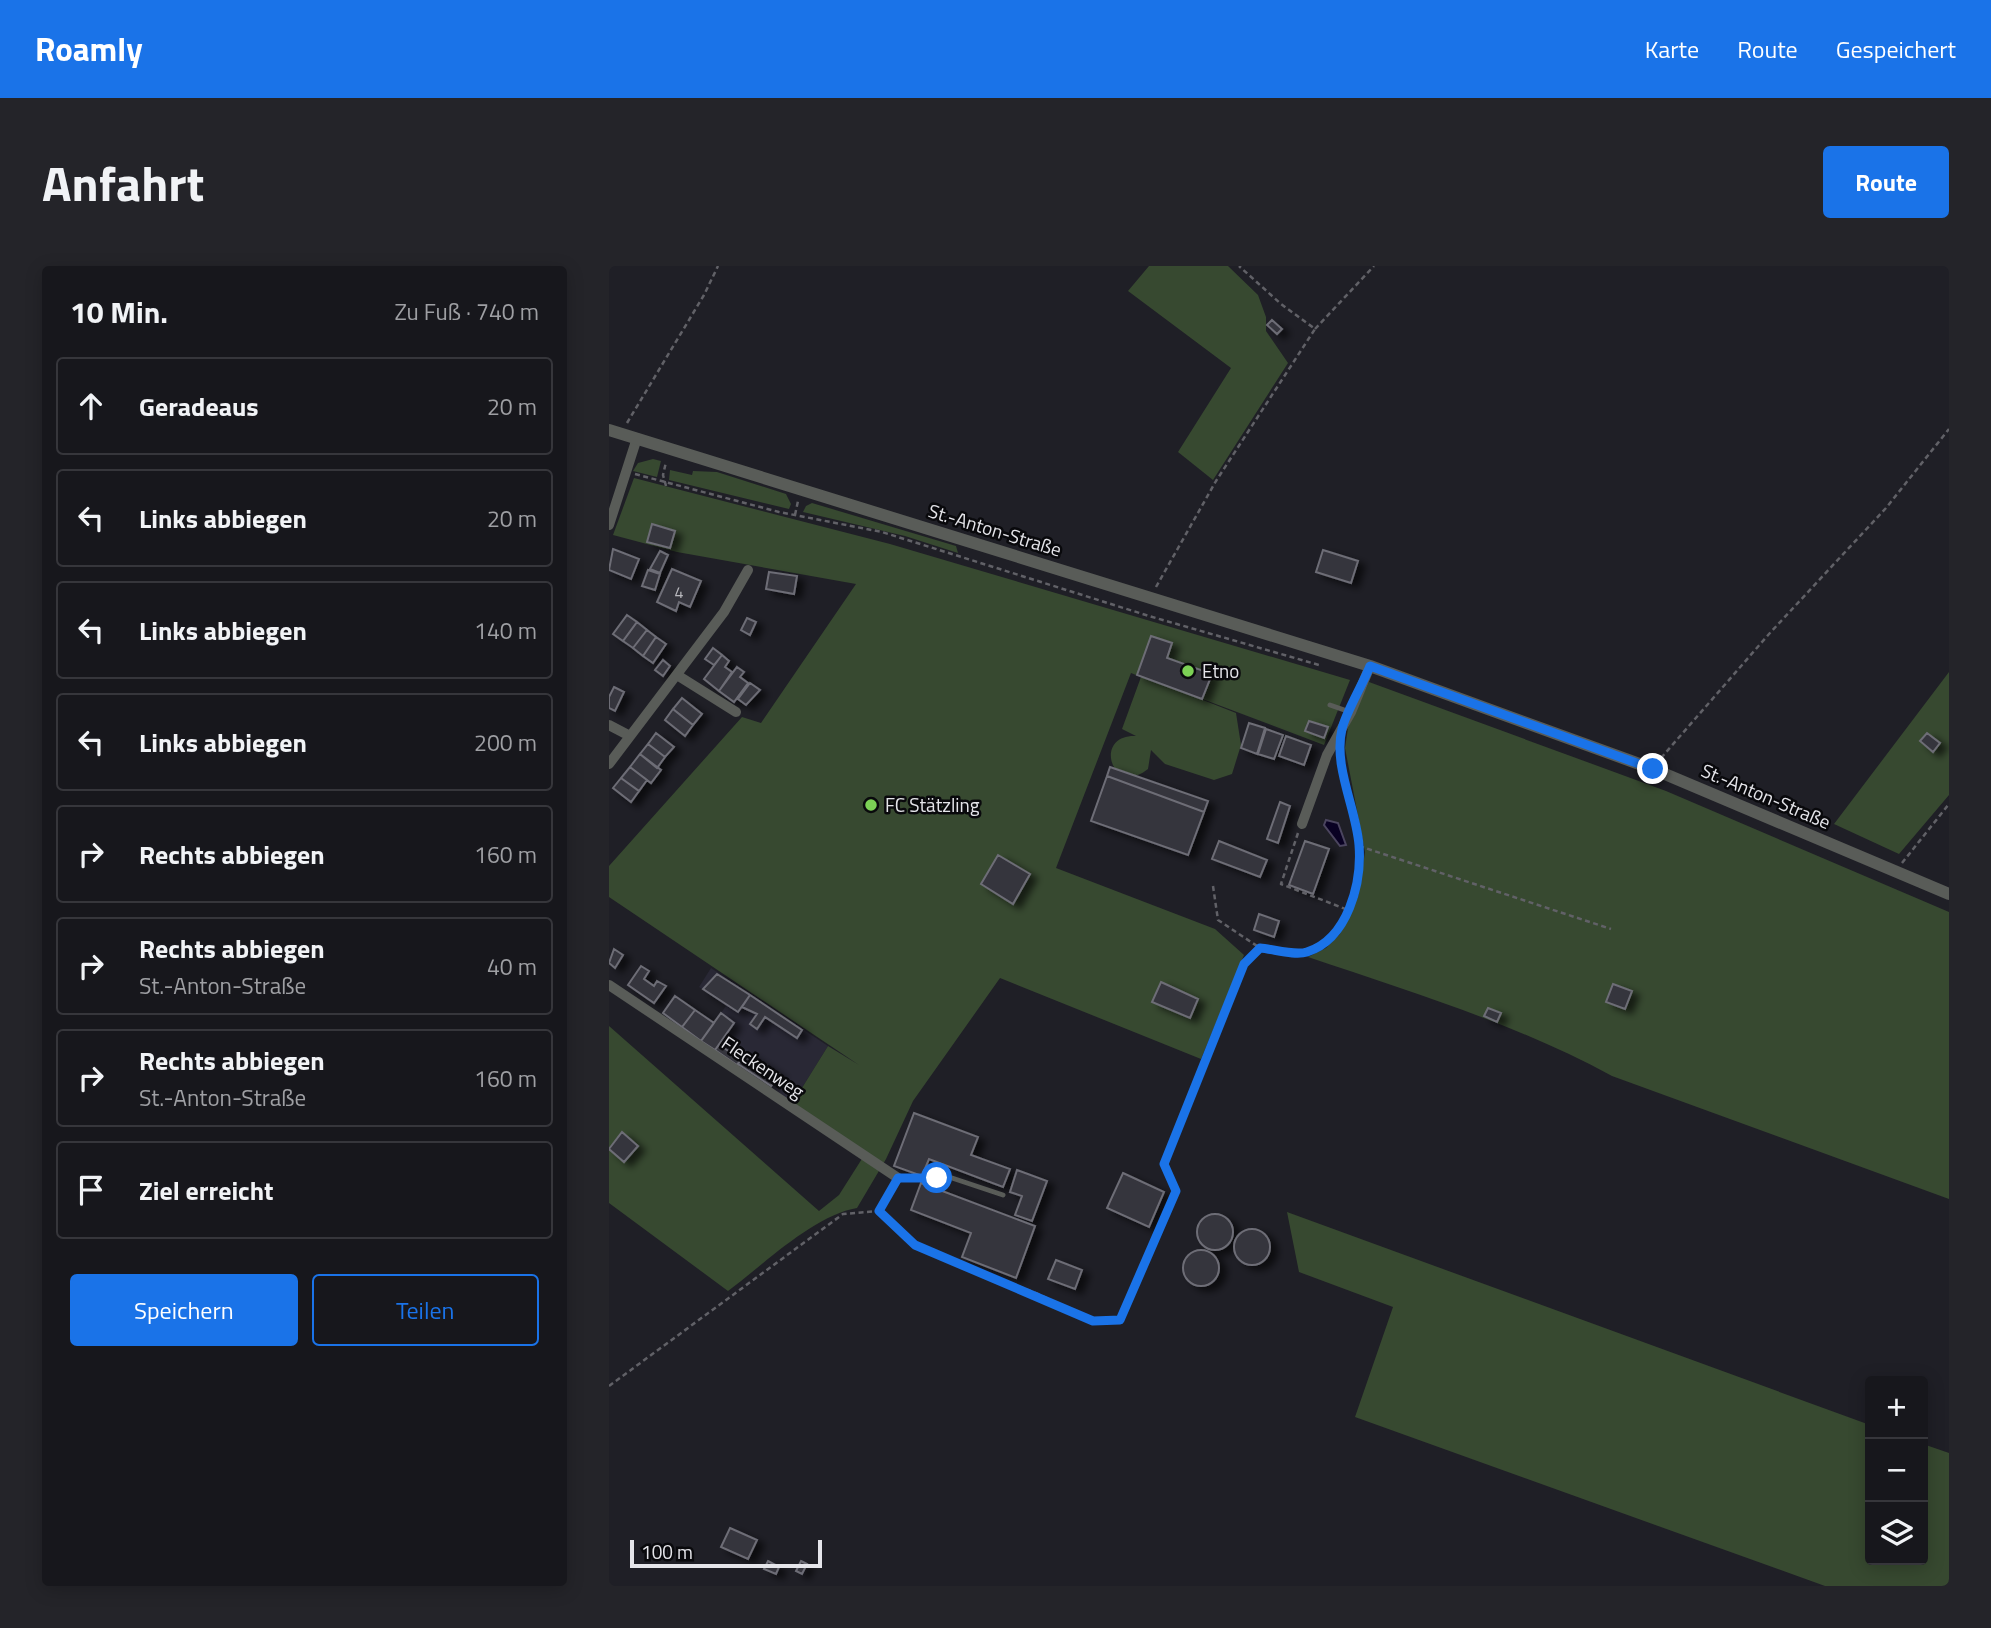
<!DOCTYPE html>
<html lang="de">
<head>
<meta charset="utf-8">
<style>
  body { margin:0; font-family:"Titillium Web",sans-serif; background:#242429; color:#f1f3f6 }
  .controls { position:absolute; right:21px; bottom:21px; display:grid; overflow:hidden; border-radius:7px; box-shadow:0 4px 18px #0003 }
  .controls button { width:63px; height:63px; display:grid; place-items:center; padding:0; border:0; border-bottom:2px solid #36363b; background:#17171c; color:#f1f3f6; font:35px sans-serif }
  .scale { position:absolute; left:21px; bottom:18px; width:192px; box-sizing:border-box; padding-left:7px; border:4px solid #e5e5ea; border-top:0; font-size:19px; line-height:24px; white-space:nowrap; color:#e5e5ea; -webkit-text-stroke:5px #09090c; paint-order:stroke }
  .stop { position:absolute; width:21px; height:21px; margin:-16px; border:5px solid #1a73e8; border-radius:50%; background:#fff }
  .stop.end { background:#1a73e8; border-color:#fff; box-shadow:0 2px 7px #0008 }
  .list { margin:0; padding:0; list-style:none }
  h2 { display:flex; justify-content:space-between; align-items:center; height:91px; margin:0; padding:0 28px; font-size:30px }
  h2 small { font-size:23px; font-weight:400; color:#9e9fa3 }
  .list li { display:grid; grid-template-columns:46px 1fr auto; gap:21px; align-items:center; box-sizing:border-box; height:98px; margin:0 14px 14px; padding:0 14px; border:2px solid #36363b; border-radius:7px }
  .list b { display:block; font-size:26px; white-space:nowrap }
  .list p { margin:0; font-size:23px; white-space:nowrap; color:#9e9fa3 }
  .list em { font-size:23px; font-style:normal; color:#9e9fa3 }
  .actions { display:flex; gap:14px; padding:21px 28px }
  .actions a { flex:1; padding:16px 0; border:2px solid #1a73e8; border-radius:7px; text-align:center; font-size:24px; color:#1a73e8 }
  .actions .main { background:#1a73e8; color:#fff }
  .icon { flex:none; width:38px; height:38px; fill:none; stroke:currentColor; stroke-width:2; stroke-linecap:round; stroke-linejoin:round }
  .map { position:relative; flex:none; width:1340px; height:1320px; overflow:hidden; border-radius:7px }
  header { display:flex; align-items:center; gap:42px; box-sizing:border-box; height:98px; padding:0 35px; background:#1a73e8; color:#fff }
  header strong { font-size:33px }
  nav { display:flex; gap:38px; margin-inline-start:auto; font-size:24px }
  .intro { display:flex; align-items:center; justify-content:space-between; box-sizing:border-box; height:168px; padding:0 42px }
  h1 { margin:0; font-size:49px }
  .button { padding:18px 32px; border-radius:7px; background:#1a73e8; color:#fff; font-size:24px; font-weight:700 }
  main { display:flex; gap:42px; padding:0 42px }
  aside { flex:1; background:#17171c; border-radius:7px; box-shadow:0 4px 18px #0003 }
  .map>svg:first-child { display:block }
</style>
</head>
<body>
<header>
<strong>Roamly</strong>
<nav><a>Karte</a><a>Route</a><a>Gespeichert</a></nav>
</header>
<div class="intro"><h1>Anfahrt</h1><a class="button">Route</a></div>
<main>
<aside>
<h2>10 Min.<small>Zu Fuß · 740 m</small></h2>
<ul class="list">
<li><svg class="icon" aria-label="ahead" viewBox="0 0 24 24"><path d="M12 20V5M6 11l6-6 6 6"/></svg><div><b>Geradeaus</b></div><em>20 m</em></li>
<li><svg class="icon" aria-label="left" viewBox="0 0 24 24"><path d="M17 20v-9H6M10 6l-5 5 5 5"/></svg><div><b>Links abbiegen</b></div><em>20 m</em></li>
<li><svg class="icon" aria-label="left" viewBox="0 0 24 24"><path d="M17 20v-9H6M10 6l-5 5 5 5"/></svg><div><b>Links abbiegen</b></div><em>140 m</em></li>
<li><svg class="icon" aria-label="left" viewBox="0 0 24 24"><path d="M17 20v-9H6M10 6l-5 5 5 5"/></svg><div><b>Links abbiegen</b></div><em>200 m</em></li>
<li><svg class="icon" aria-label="right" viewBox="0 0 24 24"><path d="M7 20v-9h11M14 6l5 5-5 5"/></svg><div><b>Rechts abbiegen</b></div><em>160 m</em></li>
<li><svg class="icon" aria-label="right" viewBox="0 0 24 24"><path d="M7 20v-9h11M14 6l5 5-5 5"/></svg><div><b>Rechts abbiegen</b><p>St.-Anton-Straße</p></div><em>40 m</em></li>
<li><svg class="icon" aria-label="right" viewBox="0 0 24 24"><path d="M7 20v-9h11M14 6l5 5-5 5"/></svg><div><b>Rechts abbiegen</b><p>St.-Anton-Straße</p></div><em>160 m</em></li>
<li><svg class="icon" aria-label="arrive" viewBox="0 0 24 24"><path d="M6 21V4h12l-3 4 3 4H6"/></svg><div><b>Ziel erreicht</b></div></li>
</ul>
<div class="actions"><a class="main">Speichern</a><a>Teilen</a></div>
</aside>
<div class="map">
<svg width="1340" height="1320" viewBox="0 0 1340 1320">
  <defs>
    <filter id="shadow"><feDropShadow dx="7" dy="4.5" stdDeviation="3.5" flood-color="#0009"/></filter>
  </defs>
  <rect width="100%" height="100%" fill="#1f1f26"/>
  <path fill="#292835" d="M102,702l117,78 -36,58 -92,-62 26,-36 -27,-19z"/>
  <path fill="#374930" d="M540,0h79l30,29 8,22v14l22,32 -75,117 -35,-28 53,-84 -103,-77z
    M44,193l8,2 -4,16 -24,-6 5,-8z
    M61,204l22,5 1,-4 24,1 69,22 5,10 -2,5 -120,-29z
    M25,212l256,66 460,136 -26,65 -172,-65 84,33 5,32 -9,29 -18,6 -49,-16 -14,-14 -3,19c-36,29 -56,-35 -12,-33l-14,-7 19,-52 -10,-4 -75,195 159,61 29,26 -43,104 -201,-81 -87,123 -27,58 -29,49c-43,7 -94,57 -129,83l-119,-88v-177l210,185 20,-16 26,-41 -73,-50 36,-58 31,19 -250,-168v-31l133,-149 19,6 95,-139 -179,-32 -64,-17z
    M203,237l144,43 2,7 -53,-17 -102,-24 3,-6z
    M1340,406v123l-50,59 -65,-30z
    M760,416l297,109 283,121v287l-337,-123c-96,-52 -200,-84 -304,-119l18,-9 14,-14 18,-37 7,-45 -20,-104 3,-20z
    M678,946l583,213v135h53v-116l26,9v133h-124l-470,-169 38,-110 -94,-35z"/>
  <path fill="#090123" stroke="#4b455f" stroke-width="2" d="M717,554l12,3 8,22 -6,1 -16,-21z"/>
  <path fill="#35343c" stroke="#6d6d76" stroke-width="2" filter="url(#shadow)" d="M663,54l10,9 -5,5 -10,-9z
    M43,258l23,7 -5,17 -23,-6z
    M4,283l26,10 -8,20 -22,-9z
    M714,284l35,11 -7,22 -35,-11z
    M51,285l8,4 -8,18 -10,-4z
    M63,303l29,12 -11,26 -11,-5 -3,9 -19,-9z
    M39,304l12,4 -5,16 -13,-4z
    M160,306l28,4 -3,18 -28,-5z
    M18,349l10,7 -14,19 -10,-7z
    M138,352l9,4 -6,13 -9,-5z
    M28,356l10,8 -14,18 -10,-7z
    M38,364l9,7 -13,19 -10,-8z
    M542,370l21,7 -5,15 45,16 -10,25 -65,-24z
    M47,371l10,7 -13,19 -10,-7z
    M104,382l9,7 -8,10 -9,-6z
    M113,389l7,6 -4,6 7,5 -13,19 -15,-12z
    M54,394l7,6 -7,10 -8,-6z
    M128,401l7,5 -4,5 8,6 -14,19 -15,-11z
    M141,417l10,7 -14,15 -8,-6z
    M5,421l10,5 -9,19 -6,-3v-11z
    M73,432l20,16 -9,11 -20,-16z
    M64,443l20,16 -8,11 -20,-16z
    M700,455l19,6 -4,11 -19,-7z
    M640,457l16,5 -8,26 -16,-6z
    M657,463l17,6 -9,24 -16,-5z
    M47,467l18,14 -9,10 -17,-13z
    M1318,467l13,10 -7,9 -13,-11z
    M677,470l25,9 -7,20 -25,-9z
    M39,478l17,13 -8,11 -17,-14z
    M31,488l21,16 -10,13 -21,-16z
    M21,501l17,13 -8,11 -18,-13z
    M501,501l98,34 -4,11 -97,-36z
    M498,510l97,36 -16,43 -97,-34z
    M12,512l18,13 -8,11 -18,-14z
    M671,536l10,4 -12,37 -11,-4z
    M610,575l48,19 -7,17 -48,-18z
    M696,575l24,8 -16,45 -24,-9z
    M389,589l32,19 -17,30 -32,-20z
    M650,648l20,7 -5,16 -20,-7z
    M5,683l9,6 -8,13 -6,-5z
    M32,700l8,5 -5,8 10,7 3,-5 9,5 -12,17 -26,-18z
    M108,708l33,21 -12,17 -35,-23z
    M552,716l37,17 -8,19 -38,-16z
    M1004,718l19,7 -7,18 -19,-7z
    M141,729l52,35 -5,8 -32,-21 -8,12 -7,-5 7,-10 -15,-7z
    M66,730l20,14 -13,17 -19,-14z
    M879,742l13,5 -4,9 -13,-6z
    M86,744l19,13 -13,18 -19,-14z
    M112,747l13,10 -19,27 -14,-9z
    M110,779l22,14 -4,6 -22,-15z
    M137,786l33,22 -8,12 -33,-22z
    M305,847l64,24 -7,18 39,14 -7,18 -74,-28 -7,17 -28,-10z
    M13,866l16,14 -14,16 -15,-13z
    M408,904l30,11 -15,40 -17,-6 7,-19 -12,-4z
    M514,907l41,19 -15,35 -42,-19z
    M312,917l114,43 -19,52 -54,-21 9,-24 -60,-23z
    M588 966a18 18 0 1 1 36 0a18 18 0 1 1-36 0Z
    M625 981a18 18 0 1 1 36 0a18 18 0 1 1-36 0Z
    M574 1002a18 18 0 1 1 36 0a18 18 0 1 1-36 0Z
    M447,994l26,10 -7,19 -27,-10z
    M121,1262l27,12 -9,19 -27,-12z
    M159,1295l11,6 -3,7 -12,-5z
    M192,1295l6,3 -5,10 -6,-3z"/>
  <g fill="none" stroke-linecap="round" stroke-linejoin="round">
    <path stroke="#616167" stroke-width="2.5" stroke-dasharray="5 3.5" stroke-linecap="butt" d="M706,63l59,-63
      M18,157l77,-128 14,-29
      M26,208l144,38 103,20 267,84 170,49
      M57,220l-3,-11 3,-13
      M186,249l3,-14
      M547,321l60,-106 99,-152 -34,-25 -42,-38
      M1052,492l108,-124 117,-126 63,-79
      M689,567l-17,51 67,26
      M750,580l252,83
      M1293,597l47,-59
      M604,620l5,34 42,28 45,5 24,-12 17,-24 10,-28 3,-43 -17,-92
      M270,945l36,34 123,49 55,27 27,-1 56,-129 -11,-27 79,-200 16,-16
      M0,1120l234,-172 36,-3 13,-23"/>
    <path stroke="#595c58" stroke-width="5" d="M721,439l20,7
      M289,912l51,-1 54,18"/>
    <path stroke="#595c58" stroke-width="10" d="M0,259l28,-87
      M68,409l59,37
      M0,459l21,11
      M0,498l115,-152 24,-42
      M693,558l25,-69 24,-43 19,-46
      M0,719l289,193"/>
    <path stroke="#595c58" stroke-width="12" d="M0,164l761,236 283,103 296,125"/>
  </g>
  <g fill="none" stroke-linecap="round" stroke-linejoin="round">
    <path stroke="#1a73e8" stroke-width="9" d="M328,912h-39l-19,33 36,34 178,76 27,-1 56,-129 -12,-27 80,-200 16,-16c13,1 35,8 47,4 41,-13 55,-69 52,-107 -3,-37 -26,-79 -17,-116 3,-15 21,-45 28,-63l283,103"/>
  </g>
  <g fill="#7cd155" stroke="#09090c" stroke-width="2.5">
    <circle cx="579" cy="405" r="7"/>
    <circle cx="262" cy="539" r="7"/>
  </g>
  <g text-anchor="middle" stroke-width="5" stroke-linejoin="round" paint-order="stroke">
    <g font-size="16" fill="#b9b9be">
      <text x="70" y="332">4</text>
    </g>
    <g font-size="19" fill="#e5e5ea" stroke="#09090c">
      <text transform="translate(386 264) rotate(17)" y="7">St.-Anton-Straße</text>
      <text transform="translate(1157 530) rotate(23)" y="7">St.-Anton-Straße</text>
      <text transform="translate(154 801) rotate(34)" y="7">Fleckenweg</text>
    </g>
    <g font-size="19" fill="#e5e5ea" stroke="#09090c" text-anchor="start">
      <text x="593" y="412">Etno</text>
      <text x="276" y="546">FC Stätzling</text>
    </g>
  </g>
</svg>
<div class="controls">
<button>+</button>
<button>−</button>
<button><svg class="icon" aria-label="layers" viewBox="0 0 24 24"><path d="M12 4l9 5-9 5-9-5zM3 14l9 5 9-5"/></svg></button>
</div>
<div class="scale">100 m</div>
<div class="stop" style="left:328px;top:912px"></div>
<div class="stop end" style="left:1044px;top:503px"></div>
</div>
</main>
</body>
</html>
